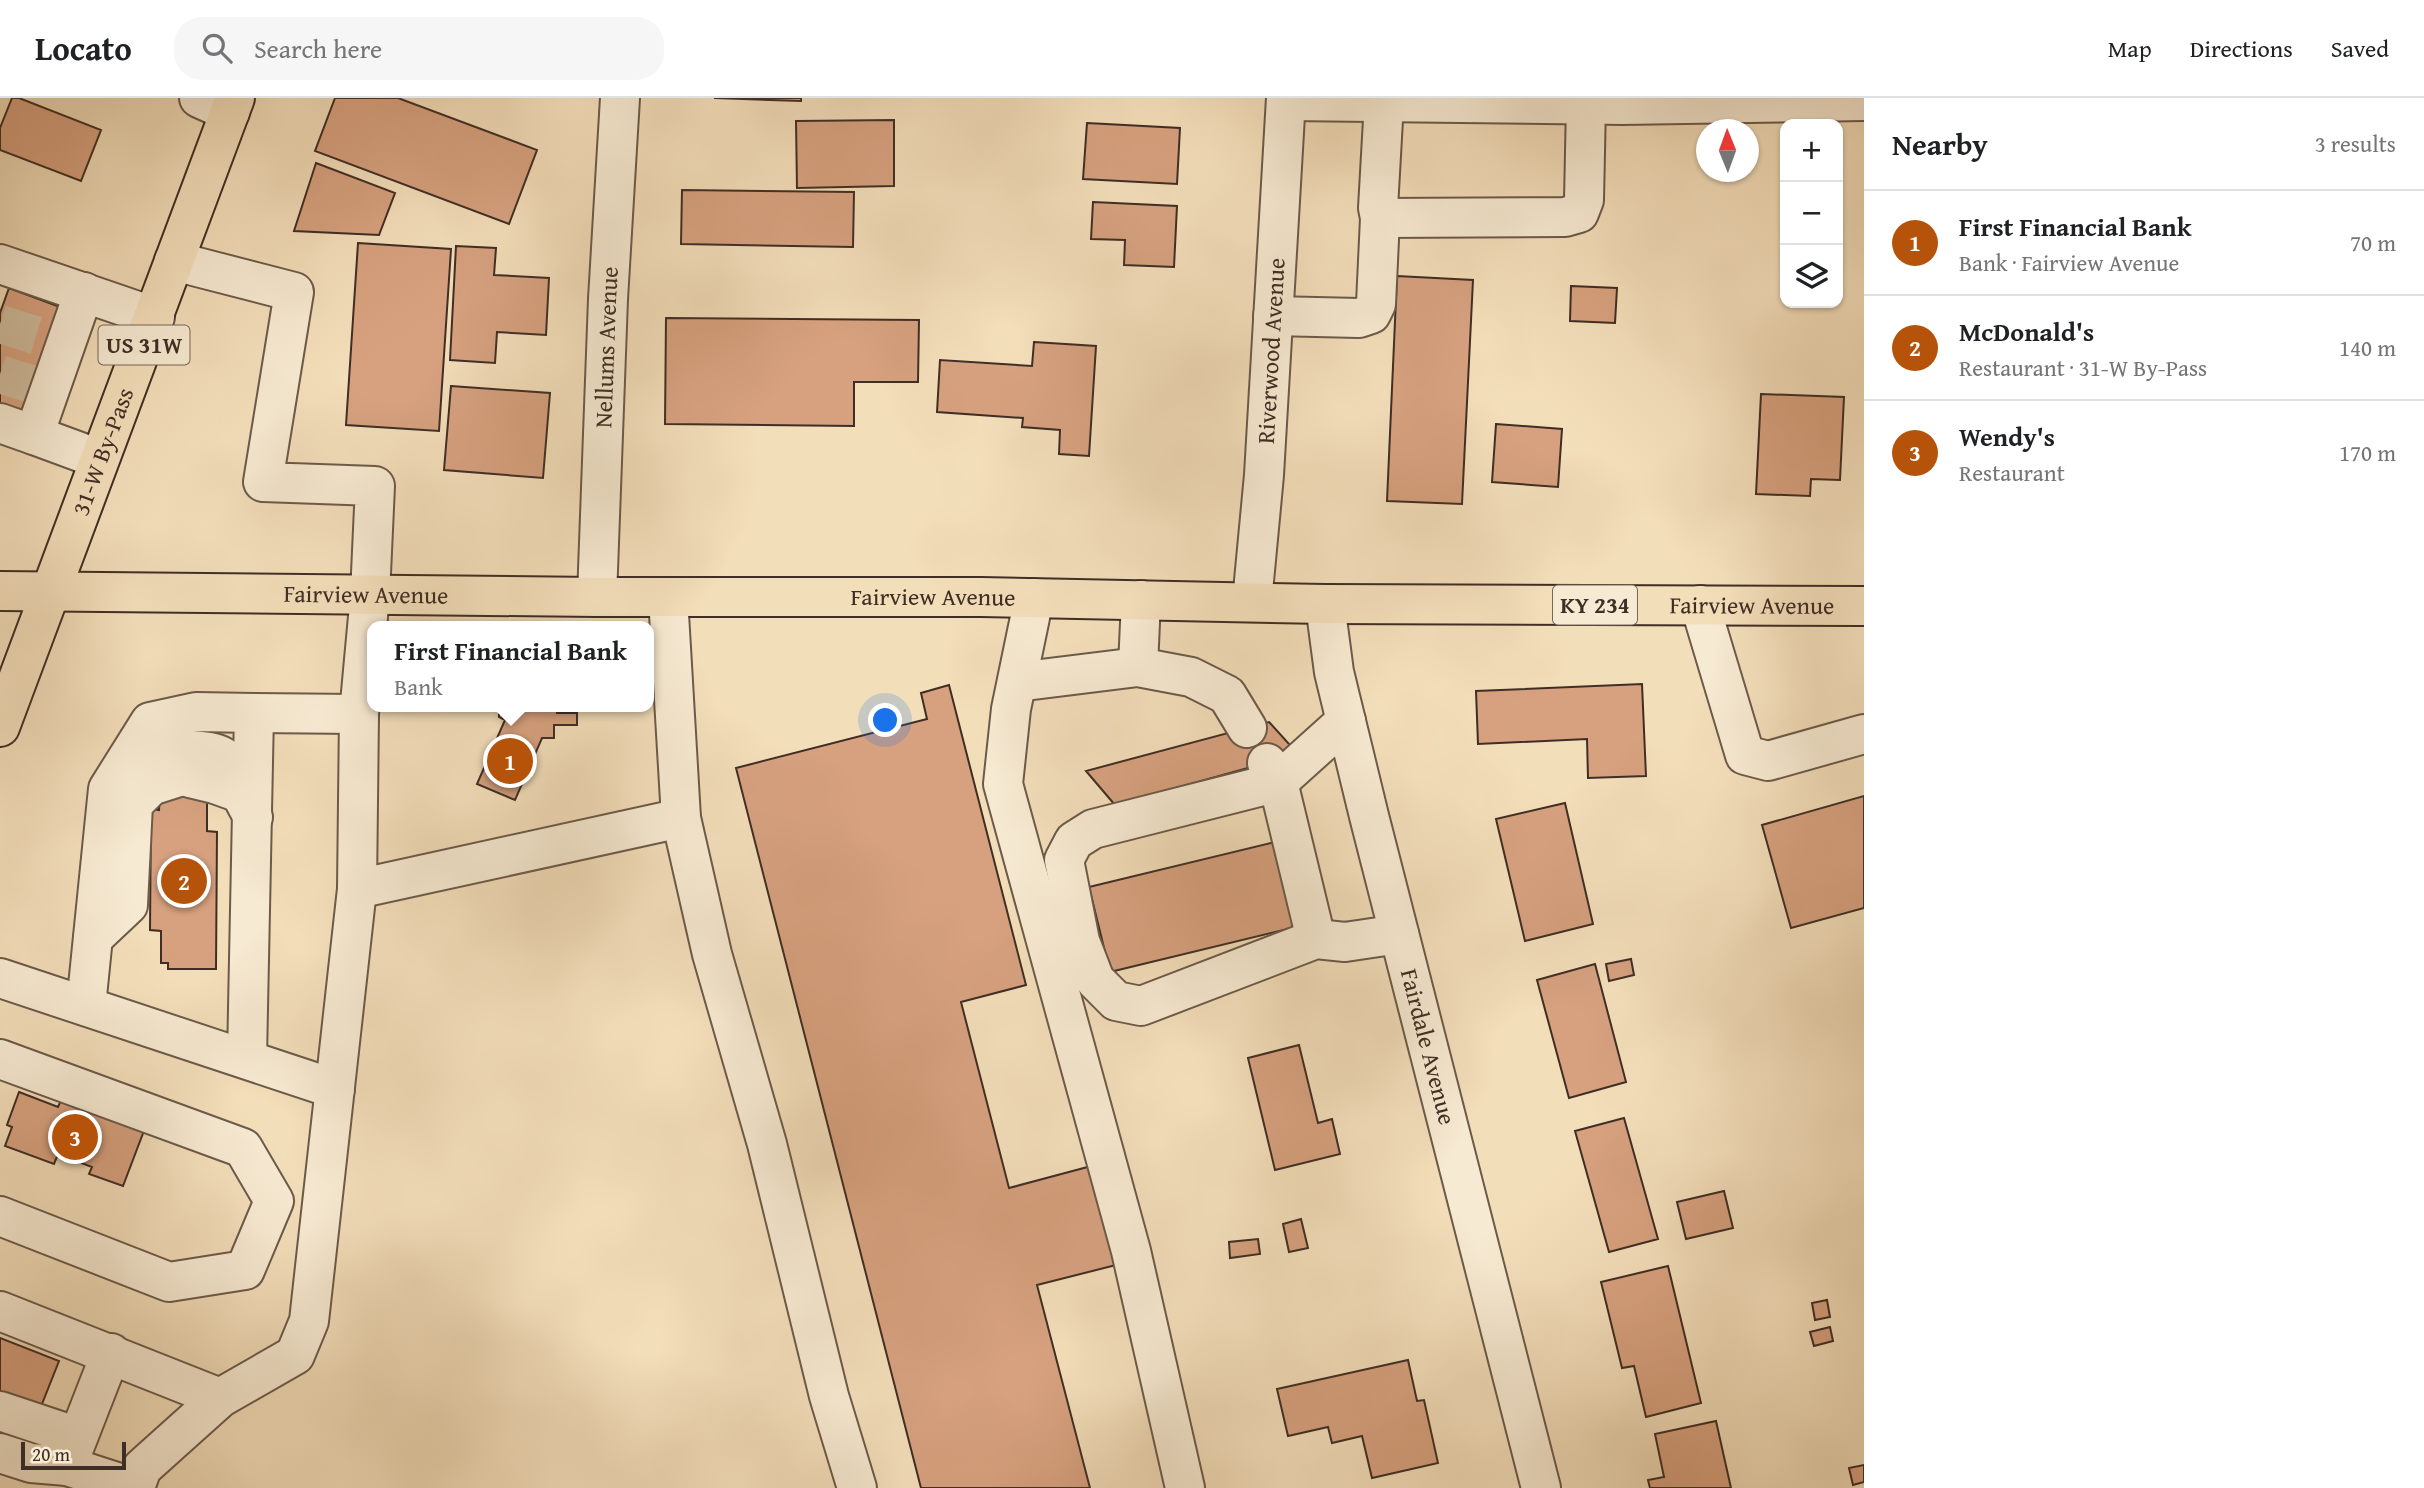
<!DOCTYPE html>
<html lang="en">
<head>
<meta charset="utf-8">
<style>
  body { margin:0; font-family:"Gentium Book Plus",serif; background:#f6f6f6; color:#202124 }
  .controls { position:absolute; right:21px; top:21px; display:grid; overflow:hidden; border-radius:14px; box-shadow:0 2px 5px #0004 }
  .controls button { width:63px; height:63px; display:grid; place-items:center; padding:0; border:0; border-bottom:2px solid #e0e0e0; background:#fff; color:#202124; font:35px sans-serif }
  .compass { position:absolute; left:1696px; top:21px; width:63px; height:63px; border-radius:50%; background:#fff; box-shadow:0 2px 5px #0004; rotate:359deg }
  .scale { position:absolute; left:21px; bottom:18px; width:105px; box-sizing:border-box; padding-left:7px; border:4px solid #3f2e25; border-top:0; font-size:19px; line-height:24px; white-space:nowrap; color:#3f2e25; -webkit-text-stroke:5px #f7ead2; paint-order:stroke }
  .you { position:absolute; left:886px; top:623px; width:24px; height:24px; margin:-18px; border:5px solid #fff; border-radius:50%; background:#1a73e8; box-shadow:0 0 0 10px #1a73e833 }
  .badge { display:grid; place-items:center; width:46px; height:46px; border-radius:50%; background:#b45309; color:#fff; font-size:23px; font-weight:700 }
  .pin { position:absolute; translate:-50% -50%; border:4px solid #fff; box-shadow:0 2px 7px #0006 }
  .popup { position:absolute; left:367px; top:523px; width:287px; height:91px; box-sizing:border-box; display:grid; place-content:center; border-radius:14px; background:#fff; filter:drop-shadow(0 2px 5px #0005); font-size:23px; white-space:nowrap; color:#757577 }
  .popup b { font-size:26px; color:#202124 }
  .popup::after { content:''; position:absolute; left:50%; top:100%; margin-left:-14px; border:14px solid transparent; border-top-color:#fff }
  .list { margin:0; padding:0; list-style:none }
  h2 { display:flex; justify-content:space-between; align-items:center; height:91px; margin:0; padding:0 28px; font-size:30px }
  h2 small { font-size:23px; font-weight:400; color:#757577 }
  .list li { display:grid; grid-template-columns:46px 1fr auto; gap:21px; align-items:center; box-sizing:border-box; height:105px; padding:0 28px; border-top:2px solid #e0e0e0 }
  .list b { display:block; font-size:26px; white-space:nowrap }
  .list p { margin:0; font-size:23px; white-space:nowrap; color:#757577 }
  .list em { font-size:23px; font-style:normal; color:#757577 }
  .icon { flex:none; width:38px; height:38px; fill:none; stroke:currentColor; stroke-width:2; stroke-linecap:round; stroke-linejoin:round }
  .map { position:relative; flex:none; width:1864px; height:1390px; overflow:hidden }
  header { display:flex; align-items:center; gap:42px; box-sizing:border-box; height:98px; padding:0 35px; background:#fff; border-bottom:2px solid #e0e0e0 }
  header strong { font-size:33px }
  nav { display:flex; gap:38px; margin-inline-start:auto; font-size:24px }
  .search { width:490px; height:63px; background:#f6f6f6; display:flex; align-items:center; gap:18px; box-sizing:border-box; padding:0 24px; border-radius:28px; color:#757577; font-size:26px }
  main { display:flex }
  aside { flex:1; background:#fff }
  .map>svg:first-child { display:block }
</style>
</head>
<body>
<header>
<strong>Locato</strong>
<div class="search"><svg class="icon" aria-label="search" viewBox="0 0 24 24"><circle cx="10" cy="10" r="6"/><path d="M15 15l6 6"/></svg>Search here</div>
<nav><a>Map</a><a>Directions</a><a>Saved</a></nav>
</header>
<main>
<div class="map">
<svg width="1864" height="1390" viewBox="0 0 1864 1390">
  <rect width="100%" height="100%" fill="#f3deba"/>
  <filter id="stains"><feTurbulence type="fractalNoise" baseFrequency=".00286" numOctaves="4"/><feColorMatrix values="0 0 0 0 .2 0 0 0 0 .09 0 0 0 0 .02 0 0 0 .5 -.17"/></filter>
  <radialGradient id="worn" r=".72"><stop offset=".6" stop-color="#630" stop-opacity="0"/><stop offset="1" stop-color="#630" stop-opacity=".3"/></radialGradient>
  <path fill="#d7a17f" stroke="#3f2e25" stroke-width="2" d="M12,0h7l82,32 -20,51 -81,-31v-22z
    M335,0h63l139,52 -28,74 -194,-73z
    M714,0h87v3z
    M894,22v66l-97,2 -1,-67z
    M1087,25l93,5 -3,56 -94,-5z
    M316,65l79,30 -16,42 -85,-4z
    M682,92l172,2 -1,55 -172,-3z
    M1093,104l84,4 -3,61 -50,-2 1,-25 -34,-1z
    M358,145l93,6 -12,182 -93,-6z
    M456,148l40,2 -2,27 55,3 -3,57 -49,-3 -2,31 -45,-3z
    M1397,178l76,4 -11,224 -75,-3z
    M1571,188l46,2 -2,35 -45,-2z
    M9,190l51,19 -42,113 -18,-6v-101z
    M666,220l253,2 -1,62h-64v44l-189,-2z
    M1034,244l62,4 -7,110 -30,-2 1,-24 -38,-3 1,-9 -86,-6 3,-52 92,6z
    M451,288l99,7 -7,85 -99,-8z
    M1761,296l83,3 -4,83 -29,-1 -1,17 -54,-2z
    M1496,326l66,5 -4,58 -66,-5z
    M1642,586l4,92 -58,2 -1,-39 -109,5 -2,-53z
    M949,587l77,300 -65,17 48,186 86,-23 25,99 -83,21 53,203h-169l-185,-720 191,-49 -6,-26z
    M499,609h59l-1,6h20v12h-23v13h-12l-27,62 -38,-16 28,-64 -6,-3z
    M1269,624l29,32 -183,51 -29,-34z
    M160,694h47v39l10,1 -1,137h-48v-6h-7v-32l-11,-1 1,-121 8,1z
    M1864,698v112l-73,20 -29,-103z
    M1565,705l28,121 -68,17 -29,-122z
    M1275,744l21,85 -186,45 -21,-85z
    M1631,861l3,16 -25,6 -3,-17z
    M1595,866l31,118 -57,16 -32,-118z
    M1299,947l19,78 14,-4 8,35 -65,16 -27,-112z
    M19,994l39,15 4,-9 83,30 -22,58 -34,-12 3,-7 -34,-13 -4,10 -49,-18 7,-19 -5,-2z
    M1624,1020l34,121 -49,13 -34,-121z
    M1724,1093l9,37 -47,11 -9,-37z
    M1301,1121l7,29 -19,4 -6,-28z
    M1258,1141l2,15 -30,4 -1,-16z
    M1668,1168l33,137 -55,14 -12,-51 -12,2 -21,-86z
    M1827,1202l3,17 -15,3 -3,-17z
    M1830,1229l3,14 -19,5 -4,-14z
    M0,1240l59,23 -19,48 -40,-15z
    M1408,1262l9,41 7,-1 14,63 -66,15 -10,-42 -30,7 -4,-16 -40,9 -11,-47z
    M1716,1323l15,67h-81l-2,-8 16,-3 -9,-43z
    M1864,1367v17l-11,3 -4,-17z"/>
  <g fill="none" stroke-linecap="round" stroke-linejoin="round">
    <path stroke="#cfbb9c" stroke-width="38" stroke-dasharray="38 19" stroke-linecap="butt" d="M0,226l48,15
      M0,276l31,10"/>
    <g stroke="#6c5a4a" stroke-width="42">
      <g id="minor">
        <path d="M199,0l31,14"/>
        <path d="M1286,3l336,4 242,-4"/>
        <path d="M1384,4l-6,106 2,10 185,-1 14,-4 5,-13 2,-96"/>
        <path d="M174,163l120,31 -31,190 112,4 -5,109 -11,119 -2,175 324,-71 -13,-221"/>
        <path d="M0,166l155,53"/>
        <path d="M84,194l-50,143 65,24"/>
        <path d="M1273,218l86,2 12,-4 5,-10 4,-86"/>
        <path d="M0,325l34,12"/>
        <path id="s1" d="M597,499l11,-298 12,-201"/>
        <path d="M1034,500l-23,111 -8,75 128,467 54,237"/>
        <path id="s2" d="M1252,504l12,-127 22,-377"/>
        <path id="s3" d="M1325,506l9,68 35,144 172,672"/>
        <path d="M1700,507l45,150 23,6 96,-27"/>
        <path d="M1138,569l3,-67"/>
        <path d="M1017,584l121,-15 53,10 36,18 20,33"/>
        <path d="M254,615l105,1"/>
        <path d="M1346,623l-68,61 -185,47 -19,12 -10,19 16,81 15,39 21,21 25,5 175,-67 29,3 54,-8"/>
        <path d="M191,652c38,3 38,6 49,43"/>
        <path d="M1267,665l11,19 38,157"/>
        <path d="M190,680l25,6 25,9 13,24"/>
        <path d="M136,696c9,-32 7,-37 41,-46"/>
        <path d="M681,720l31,136 55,190 62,252 28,92"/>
        <path d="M93,840l35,-33 5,-101 18,-18 25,-8"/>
        <path d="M0,880l335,111"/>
        <path d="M86,908l22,-217 42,-67 46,-10 58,1 -7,345"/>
        <path d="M0,961l243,89 31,53 -29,69 -76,12 -169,-66"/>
        <path d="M0,1213l220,87"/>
        <path d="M0,1313l78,26"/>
        <path d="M0,1355l31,10 36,3 68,22"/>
        <path d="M67,1368l44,-113"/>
        <path d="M135,1390l7,-20 78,-70 75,-43 14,-34 48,-432"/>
      </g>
    </g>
    <g stroke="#3f2e25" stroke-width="42">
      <g id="major">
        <path id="s4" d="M0,493l597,6h384l344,7 539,2"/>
        <path id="s5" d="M0,629l235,-629"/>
      </g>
    </g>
    <use href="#minor" stroke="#f7ead2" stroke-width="38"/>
    <use href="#major" stroke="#f3deba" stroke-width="38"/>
  </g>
  <g text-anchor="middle" stroke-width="5" stroke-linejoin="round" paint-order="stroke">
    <g fill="#f7ead2" stroke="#766659" stroke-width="2">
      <rect x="98.5" y="227.5" width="91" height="39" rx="5"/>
      <rect x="1553" y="487.5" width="84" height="39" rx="5"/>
    </g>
    <g font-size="23" font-weight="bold" fill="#3f2e25">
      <text x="144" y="255">US 31W</text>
      <text x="1595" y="515">KY 234</text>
    </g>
    <g font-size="24" fill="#3f2e25" stroke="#f7ead2">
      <text dy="8" stroke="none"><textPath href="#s1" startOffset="250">Nellums Avenue</textPath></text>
      <text dy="8" stroke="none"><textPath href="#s2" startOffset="252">Riverwood Avenue</textPath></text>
      <text dy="8" stroke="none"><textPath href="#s5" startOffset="294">31-W By-Pass</textPath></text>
      <text dy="8" stroke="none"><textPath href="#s4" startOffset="366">Fairview Avenue</textPath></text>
      <text dy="8" stroke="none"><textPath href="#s4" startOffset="933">Fairview Avenue</textPath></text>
      <text dy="8" stroke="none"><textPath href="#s4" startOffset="1752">Fairview Avenue</textPath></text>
      <text dy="8" stroke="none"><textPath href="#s3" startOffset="455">Fairdale Avenue</textPath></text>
    </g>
  </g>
  <rect width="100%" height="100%" filter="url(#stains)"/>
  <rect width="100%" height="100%" fill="url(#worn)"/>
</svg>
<div class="controls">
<button>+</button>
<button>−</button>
<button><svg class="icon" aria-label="layers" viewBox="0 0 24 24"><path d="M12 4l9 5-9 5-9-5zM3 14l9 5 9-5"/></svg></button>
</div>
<svg class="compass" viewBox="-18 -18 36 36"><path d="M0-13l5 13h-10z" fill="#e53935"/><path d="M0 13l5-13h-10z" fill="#757577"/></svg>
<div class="scale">20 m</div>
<div class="you"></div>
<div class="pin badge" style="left:510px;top:663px">1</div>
<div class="popup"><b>First Financial Bank</b>Bank</div>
<div class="pin badge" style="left:184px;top:783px">2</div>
<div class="pin badge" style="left:75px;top:1039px">3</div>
</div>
<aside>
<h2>Nearby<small>3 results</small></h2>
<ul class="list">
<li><span class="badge">1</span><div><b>First Financial Bank</b><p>Bank · Fairview Avenue</p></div><em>70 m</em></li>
<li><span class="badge">2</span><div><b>McDonald's</b><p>Restaurant · 31-W By-Pass</p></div><em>140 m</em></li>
<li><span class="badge">3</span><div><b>Wendy's</b><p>Restaurant</p></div><em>170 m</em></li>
</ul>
</aside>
</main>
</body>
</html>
